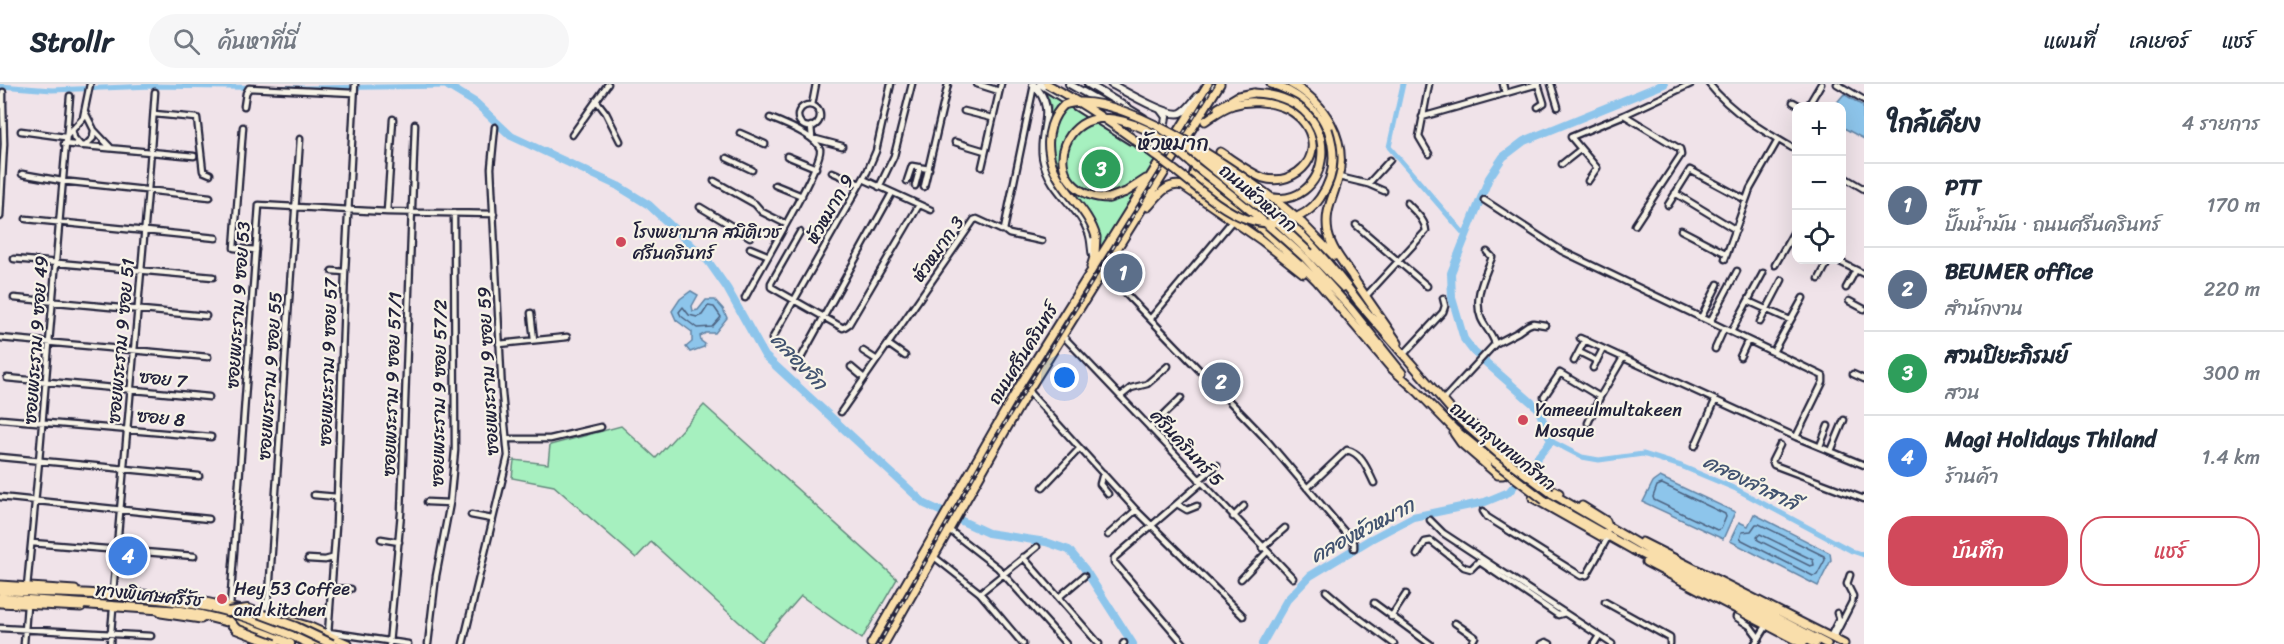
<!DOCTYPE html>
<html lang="th">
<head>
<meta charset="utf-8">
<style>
  body { margin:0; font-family:Sriracha,"Playpen Sans Thai",sans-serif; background:#f6f6f7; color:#1f2937 }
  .controls { position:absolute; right:18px; top:18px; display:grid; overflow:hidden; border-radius:12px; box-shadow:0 6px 24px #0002 }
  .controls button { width:54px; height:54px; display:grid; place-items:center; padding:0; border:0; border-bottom:2px solid #e0e1e3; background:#fff; color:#1f2937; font:30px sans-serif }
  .you { position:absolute; left:1065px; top:294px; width:21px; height:21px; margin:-15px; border:4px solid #fff; border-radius:50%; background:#1a73e8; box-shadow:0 0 0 9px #1a73e833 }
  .badge { display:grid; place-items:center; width:39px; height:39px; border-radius:50%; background:#d1495b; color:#fff; font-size:20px; font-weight:700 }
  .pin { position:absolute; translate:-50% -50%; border:3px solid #fff; box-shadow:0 2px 6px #0006 }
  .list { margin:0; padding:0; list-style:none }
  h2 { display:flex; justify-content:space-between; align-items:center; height:78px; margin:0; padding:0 24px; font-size:26px }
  h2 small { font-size:20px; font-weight:400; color:#747a83 }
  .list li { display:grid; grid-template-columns:39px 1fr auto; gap:18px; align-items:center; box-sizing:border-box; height:84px; padding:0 24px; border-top:2px solid #e0e1e3 }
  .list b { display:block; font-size:22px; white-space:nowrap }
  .list p { margin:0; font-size:20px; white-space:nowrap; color:#747a83 }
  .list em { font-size:20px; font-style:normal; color:#747a83 }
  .actions { display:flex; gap:12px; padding:18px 24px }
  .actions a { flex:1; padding:14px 0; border:2px solid #d1495b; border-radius:24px; text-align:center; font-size:21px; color:#d1495b }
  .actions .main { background:#d1495b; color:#fff }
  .icon { flex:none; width:33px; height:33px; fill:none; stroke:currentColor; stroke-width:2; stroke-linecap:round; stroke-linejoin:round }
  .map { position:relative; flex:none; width:1864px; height:560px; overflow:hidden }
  header { display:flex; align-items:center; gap:36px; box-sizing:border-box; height:84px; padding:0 30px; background:#fff; border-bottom:2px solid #e0e1e3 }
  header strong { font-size:28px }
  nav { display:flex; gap:33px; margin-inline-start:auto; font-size:21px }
  .search { width:420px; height:54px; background:#f6f6f7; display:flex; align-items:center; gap:15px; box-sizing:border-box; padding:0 21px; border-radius:33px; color:#747a83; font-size:22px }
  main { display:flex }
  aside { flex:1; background:#fff }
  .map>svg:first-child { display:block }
</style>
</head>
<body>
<header>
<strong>Strollr</strong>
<div class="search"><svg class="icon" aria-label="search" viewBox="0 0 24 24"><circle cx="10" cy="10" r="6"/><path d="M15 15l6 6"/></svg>ค้นหาที่นี่</div>
<nav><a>แผนที่</a><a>เลเยอร์</a><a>แชร์</a></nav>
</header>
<main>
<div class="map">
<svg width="1864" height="560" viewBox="0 0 1864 560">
  <rect width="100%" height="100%" fill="#f0e3e9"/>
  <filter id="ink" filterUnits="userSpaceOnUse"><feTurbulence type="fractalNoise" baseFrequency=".0167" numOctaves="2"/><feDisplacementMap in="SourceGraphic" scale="12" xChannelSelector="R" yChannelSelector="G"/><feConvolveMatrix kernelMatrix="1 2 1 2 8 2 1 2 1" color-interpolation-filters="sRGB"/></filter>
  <g filter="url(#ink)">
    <path fill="#a6f0bf" stroke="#64897d" stroke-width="1.5" d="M1046,8l111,69 -58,90 -28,-48 -18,-25 -7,-23 5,-49z
      M704,321l193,174 -35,60 -61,-43 -40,46 -110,-100 -15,16 -82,-72 -42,-8 2,-18 34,4 2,-19 71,-19 35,32z"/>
    <path fill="#8dc5eb" stroke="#6284a5" stroke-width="1.5" d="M1844,10l19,12 1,33 -22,-12v-21h-8z
      M691,207l7,4 -6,11 1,5 5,-1 8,-10h9l8,9 4,9 -12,15h-9l-6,3 1,5 4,3 -1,3 -14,5 -4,-5 6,-5v-10l-16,-12 -4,-9 8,-12z
      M1660,393l75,35 -12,27 -80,-37 10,-20z
      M1754,430l76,39 1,7 -13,26 -88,-45 9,-19 9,4z"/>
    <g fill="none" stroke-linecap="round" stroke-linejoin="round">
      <path stroke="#4d6381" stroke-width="1.5" d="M708,222l6,1 7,10 -9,10 -15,1 -16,-12 -2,-4 4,-5 6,8 8,2 5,-2z
        M1662,400l63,30 1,3 -5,12 -4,1 -63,-30 -1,-3 4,-11z
        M1756,440h3l65,32 1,4 -8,15 -4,1 -73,-37 2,-7 9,-1z
        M1760,450l53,26 1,5 -4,1 -52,-26 -1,-3z"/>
      <path stroke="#8dc5eb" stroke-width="5" d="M1403,0l-14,63 76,88
        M0,2l52,4 100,-4 154,2 142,-2 -1,-2
        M1551,357l31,16 17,3 44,-6 38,12 55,23 116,62 12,4"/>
      <path stroke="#8dc5eb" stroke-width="8" d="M448,2l28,17 35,33 107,50 31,19 59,56 19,27 38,68 160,148 63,29 58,9 23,8 15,18 49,76
        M1262,560l25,-44 23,-24 61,-37 42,-22 72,-15 24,-10 42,-51 -13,-33 -64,-56 -10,-13 -12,-41 -1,-25 38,-95 14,-21 21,-16 140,-57"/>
      <g stroke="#22223b" stroke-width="9">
        <path id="minor" d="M977,0l22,7
          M1429,0l-10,53 10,17
          M1503,0l2,9
          M1551,0l7,23
          M1709,0c23,29 56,48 87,66
          M1837,0l27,16
          M596,16l10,13 14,28
          M0,18l3,3 1,39 -4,73
          M1793,18l7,4
          M798 32a11 11 0 1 1 22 0a11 11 0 1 1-22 0Z
          M3,21v-13
          M812,21l4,-21
          M244,22l2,-13 3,-5 105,5
          M1808,22l13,-22
          M964,27l28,7
          M85,28l9,18 17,18
          M154,30l43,4 6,53 7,3
          M1624,31l67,-31
          M1422,33l116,-33 6,19 -6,4
          M811,42l1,12 30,8
          M243,43l-9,121 22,2
          M72,45l2,9 7,8
          M21,47l44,6
          M740,49l25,11
          M572,51l36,-51
          M66,53l17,-19 7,-34
          M955,58l30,9
          M64,60l130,12
          M86,61l7,-7 1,-8
          M787,72l29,12
          M727,74l25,12
          M1562,80l19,-15
          M982,83l19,-83
          M832,88l28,12
          M22,90l40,7 148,16
          M1842,92l22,13
          M1339,93l29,7 16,7
          M863,95l68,31
          M714,97l41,23 7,8 24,12
          M907,97l5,-15 17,3
          M1588,97l9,-13 -26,-31 53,-22 56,34 1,6 -46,70
          M1368,100l22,-24
          M775,101l27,11
          M915,102l5,-19
          M879,103l15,-31 18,-72
          M924,103l24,-103
          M1675,109l61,37
          M1484,116l78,51 261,125v6l-27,55
          M1668,121l22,-35 56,30
          M700,123l50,30
          M387,128l6,-93
          M26,135l190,19
          M1356,141l71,61
          M1004,146l5,4 33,7
          M1681,146l46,24
          M800,148l-29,51v4l72,41 6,-4 70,-119
          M750,164l17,7
          M14,175l199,18
          M1725,175l25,-70 28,-49
          M1836,176l28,14
          M1775,181l21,-37
          M332,187l13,1
          M1819,195l10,-19
          M1846,204l10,-18
          M1124,208l140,145 90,106v5
          M1367,211l59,-64c-1,-12 -11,-19 -19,-28
          M14,214l192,18
          M745,214c11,-22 79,-135 75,-149 -4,-13 -37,-26 -50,-31
          M1748,217l42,19
          M1849,217l15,8
          M531,229l3,27
          M1151,234l82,-98
          M1701,234l17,-34
          M1710,238l27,-51
          M1760,238l22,-42
          M1731,248l32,-59
          M1063,252l230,242
          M0,254l208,19
          M1580,254l216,99 68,28
          M772,255l95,-167 9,-21 15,-67
          M499,260l68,-7
          M888,260l17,12
          M1495,260l23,-12 10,-7 5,-2 12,2
          M1715,265l9,-20
          M863,267l14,9
          M1579,268l18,9
          M1773,268l30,-54
          M1405,269l38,-41 2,-6 -2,-8
          M1740,273l8,-17
          M1574,277l11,-21
          M796,283l96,-174
          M851,283l13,11
          M1593,284l10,-19
          M1853,290l11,5
          M7,294l202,19
          M1028,307l108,119 107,106
          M1121,312l10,-8 16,-4 21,-18
          M1544,313l16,-24 40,24
          M1443,316l52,-56c-2,-10 -10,-16 -14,-26 -8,-21 4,-42 11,-61l-5,-5
          M841,328l133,-192 3,-1 24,11h3l30,-145
          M1,335l210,18
          M1588,339l12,-26 23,-39
          M1150,344l31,-30
          M507,355h43l51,-12
          M1780,361l-8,16 2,4 90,34
          M1695,362l20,-45
          M1820,362l8,-20
          M1831,367l13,-31
          M0,373l199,19
          M1103,389l-3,11 8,10
          M1199,396l18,-15
          M1043,403l37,-39
          M1307,404l40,-38c15,3 21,21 27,33
          M314,411l23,2
          M0,413l209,22
          M427,418l23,1
          M1177,420l10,6 10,-4
          M1483,427l4,6 94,59 6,-1 21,-38
          M471,431l21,4
          M1233,433l11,-11
          M1430,436l13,13 169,111
          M948,445l50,39 68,76
          M1108,451l28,-25
          M381,455l18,3
          M32,459l162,13
          M1262,464l23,-20
          M1417,471l8,-13 6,-1 33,26 7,2 7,-7 3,1 77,52 7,-2
          M933,472l47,37 43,51
          M1023,473l76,87
          M308,475l17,1 7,-2
          M1241,495l26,-27
          M27,503l12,-126 31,-365
          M331,504l20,1
          M1326,507l22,19 46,34
          M113,508l35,-401 7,-99
          M980,509l57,-46
          M1059,513l25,-21
          M1605,518l65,36v6
          M1374,519l56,41
          M230,523l29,-402 128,7 107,2
          M264,530l5,-20 31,-455
          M1391,533l15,-23
          M1736,533l14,9 9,12
          M1455,539l20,14 -4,7
          M0,544l151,8
          M328,548l80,12
          M328,550l8,-108 9,-254 10,-188
          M1830,553l9,-18 -2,-6
          M1833,555l19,-37 1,-6 -6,-12 3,-9
          M24,560l3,-39
          M110,560l3,-35
          M389,560l12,-131 14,-389
          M428,560l8,-68 14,-73 5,-53 -1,-237
          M463,560l45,-188 -6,-63 -11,-225 4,-41
          M1123,560l1,-1
          M1184,560l-70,-82v-4l87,-75
          M1542,560l4,-2 4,2
          M1594,560l5,-8"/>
      </g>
      <g stroke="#22223b" stroke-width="10">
        <path id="tertiary" d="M1755,560l12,-19"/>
      </g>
      <g stroke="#22223b" stroke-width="10">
        <path id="secondary" d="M1033,0c26,26 5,45 10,74 6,33 37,49 46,75 3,8 2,16 4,23
          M1040,0l91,57c19,5 33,-3 35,-24l-6,-8
          M1069,0l41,23
          M1088,0l56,34
          M1111,0c12,6 58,34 70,29 7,-3 12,-12 17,-17
          M1119,28l19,12"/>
      </g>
      <g stroke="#22223b" stroke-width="11">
        <path id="primary" d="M1271,0c27,8 41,23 57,45
          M1291,0c34,18 57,56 47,95 -5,20 -14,32 -10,54 4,18 17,32 27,47
          M1218,24l20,-12 16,-3
          M1205,37c9,-6 17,-13 28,-16 16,-5 35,-4 50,2 27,10 42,45 15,65 -10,7 -22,10 -35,6 -15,-6 -29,-17 -43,-26
          M1203,71l-7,10 -3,11 66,51 34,30 23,23 75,88 28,25
          M1257,109c39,33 74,71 104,112
          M1109,114l17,-6 20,-13
          M1148,123c10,-11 18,-25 35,-21l78,54 42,33
          M1302,139l32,33
          M1310,169l33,34
          M1305,174l45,50 52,65
          M1091,183l4,-13 1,-17
          M1353,194l45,65
          M1359,219l101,117 40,35
          M1417,307l37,38 39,32
          M1454,349l7,10 37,32h5l10,-16 -40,-34 -11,-5
          M1551,409l109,64 167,87
          M1559,409l-15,-8 -11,13 69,39
          M1544,416l89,50 182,94
          M1582,422l24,15 3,8
          M1642,458l202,102
          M1646,478l157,82
          M0,501l75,5
          M140,510l43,3 59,13
          M0,519l81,4
          M161,529l40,6
          M277,533l31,9 40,18
          M283,541l39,19
          M871,560l149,-259 188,-301
          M884,560l144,-253 192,-307"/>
      </g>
      <g stroke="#22223b" stroke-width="12">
        <path id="motorway" d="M0,506c71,4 145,3 215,18 33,8 65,21 95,36
          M0,514l181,13c38,7 74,17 109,33"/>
      </g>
      <use href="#minor" stroke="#f7f3e8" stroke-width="4.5"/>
      <use href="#tertiary" stroke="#f7f3e8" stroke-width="5"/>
      <use href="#secondary" stroke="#f7f3e8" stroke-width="6"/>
      <use href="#primary" stroke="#f9deab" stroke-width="7"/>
      <use href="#motorway" stroke="#f9deab" stroke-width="8"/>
      <g stroke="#22223b" stroke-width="4">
        <path id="rail" d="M879,560l109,-194 226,-366"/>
      </g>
      <use href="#rail" stroke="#f7f3e8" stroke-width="1.5" stroke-dasharray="4.5" stroke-linecap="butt"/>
      <g stroke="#22223b" stroke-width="11" stroke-linecap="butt">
        <path id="primary-bridge" d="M1047,0c43,23 82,51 121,81 23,17 52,45 79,54 25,9 58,2 73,-21 15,-21 16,-45 8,-69
          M1158,43c19,11 38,22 55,34 16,12 31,27 49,34 69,25 93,-97 -8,-102
          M1187,64l79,64 44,41
          M1109,114c-15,0 -27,-4 -37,-15 -20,-23 -5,-59 24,-64 16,-3 39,5 53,12 17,9 32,24 47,36 38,29 74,59 109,91
          M1096,153c-9,-33 -44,-51 -47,-87 -2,-16 3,-34 15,-45 53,-21 200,82 238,118
          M1500,371l51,38
          M1493,377l51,39"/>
      </g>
      <g stroke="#22223b" stroke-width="12" stroke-linecap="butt">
        <path id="motorway-bridge" d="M228,528l20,-3 48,18 36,17
          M230,538l6,7 39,15"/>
      </g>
      <use href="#primary-bridge" stroke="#f9deab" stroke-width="7"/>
      <use href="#motorway-bridge" stroke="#f9deab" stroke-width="8"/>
    </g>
  </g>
  <g fill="#d1495b" stroke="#f7f3e8" stroke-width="2">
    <circle cx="621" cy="158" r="6"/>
    <circle cx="1523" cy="336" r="6"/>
    <circle cx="222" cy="515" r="6"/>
  </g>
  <g text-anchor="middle" stroke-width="4.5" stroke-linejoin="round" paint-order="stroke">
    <g font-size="18" fill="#22223b" stroke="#f7f3e8">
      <text transform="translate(1258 114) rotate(40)" y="6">ถนนหัวหมาก</text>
      <text transform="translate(830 125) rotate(-60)" y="6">หัวหมาก 9</text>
      <text transform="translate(938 165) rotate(-55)" y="6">หัวหมาก 3</text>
      <text transform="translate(238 221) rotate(-86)" y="6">ซอยพระราม 9 ซอย 53</text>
      <text transform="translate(36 256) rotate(-86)" y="6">ซอยพระราม 9 ซอย 49</text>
      <text transform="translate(121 257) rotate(-85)" y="6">ซอยพระราม 9 ซอย 51</text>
      <text transform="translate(1023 270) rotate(-58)" y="6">ถนนศรีนครินทร์</text>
      <text transform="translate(328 278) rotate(-88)" y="6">ซอยพระราม 9 ซอย 57</text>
      <text transform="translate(488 287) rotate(-93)" y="6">ซอยพระราม 9 ซอย 59</text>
      <text transform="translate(270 292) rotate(-86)" y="6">ซอยพระราม 9 ซอย 55</text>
      <text transform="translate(163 295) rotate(6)" y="6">ซอย 7</text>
      <text transform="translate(392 300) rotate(-88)" y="6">ซอยพระราม 9 ซอย 57/1</text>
      <text transform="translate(439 309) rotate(-89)" y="6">ซอยพระราม 9 ซอย 57/2</text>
      <text transform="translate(161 334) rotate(6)" y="6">ซอย 8</text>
      <text transform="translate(1503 362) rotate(39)" y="6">ถนนกรุงเทพกรีฑา</text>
      <text transform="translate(1187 364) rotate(47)" y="6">ศรีนครินทร์ 5</text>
      <text transform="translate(149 511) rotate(6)" y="6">ทางพิเศษศรีรัช</text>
    </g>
    <g font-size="18" fill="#22223b" stroke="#f7f3e8" text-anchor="start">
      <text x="633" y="154">โรงพยาบาล สมิติเวช<tspan x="633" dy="21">ศรีนครินทร์</tspan></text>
      <text x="1535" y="332">Yameeulmultakeen<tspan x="1535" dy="21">Mosque</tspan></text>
      <text x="234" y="511">Hey 53 Coffee<tspan x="234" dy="21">and kitchen</tspan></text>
    </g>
    <g font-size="20" font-style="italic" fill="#425370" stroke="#f7f3e8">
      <text transform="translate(799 277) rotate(46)" y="7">คลองจิก</text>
      <text transform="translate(1751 398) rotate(26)" y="7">คลองลำสาลี</text>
      <text transform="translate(1362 446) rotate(-28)" y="7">คลองหัวหมาก</text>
    </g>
    <g font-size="21" fill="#22223b" stroke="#f7f3e8">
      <text x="1173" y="66">หัวหมาก</text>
    </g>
  </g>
</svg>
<div class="controls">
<button>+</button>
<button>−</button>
<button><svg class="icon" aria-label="locate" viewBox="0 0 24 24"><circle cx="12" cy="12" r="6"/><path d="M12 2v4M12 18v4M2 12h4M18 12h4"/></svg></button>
</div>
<div class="you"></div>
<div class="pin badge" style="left:1123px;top:189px;background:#5c6f8a">1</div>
<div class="pin badge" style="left:1221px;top:298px;background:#5c6f8a">2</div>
<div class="pin badge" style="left:1101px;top:85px;background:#2e9e5b">3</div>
<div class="pin badge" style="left:128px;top:472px;background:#3f7fe0">4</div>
</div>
<aside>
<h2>ใกล้เคียง<small>4 รายการ</small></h2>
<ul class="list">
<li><span class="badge" style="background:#5c6f8a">1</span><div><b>PTT</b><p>ปั๊มน้ำมัน · ถนนศรีนครินทร์</p></div><em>170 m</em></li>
<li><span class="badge" style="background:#5c6f8a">2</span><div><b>BEUMER office</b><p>สำนักงาน</p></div><em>220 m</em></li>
<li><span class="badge" style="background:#2e9e5b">3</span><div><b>สวนปิยะภิรมย์</b><p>สวน</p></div><em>300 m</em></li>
<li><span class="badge" style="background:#3f7fe0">4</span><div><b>Magi Holidays Thiland</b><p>ร้านค้า</p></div><em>1.4 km</em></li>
</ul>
<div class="actions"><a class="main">บันทึก</a><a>แชร์</a></div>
</aside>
</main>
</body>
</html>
